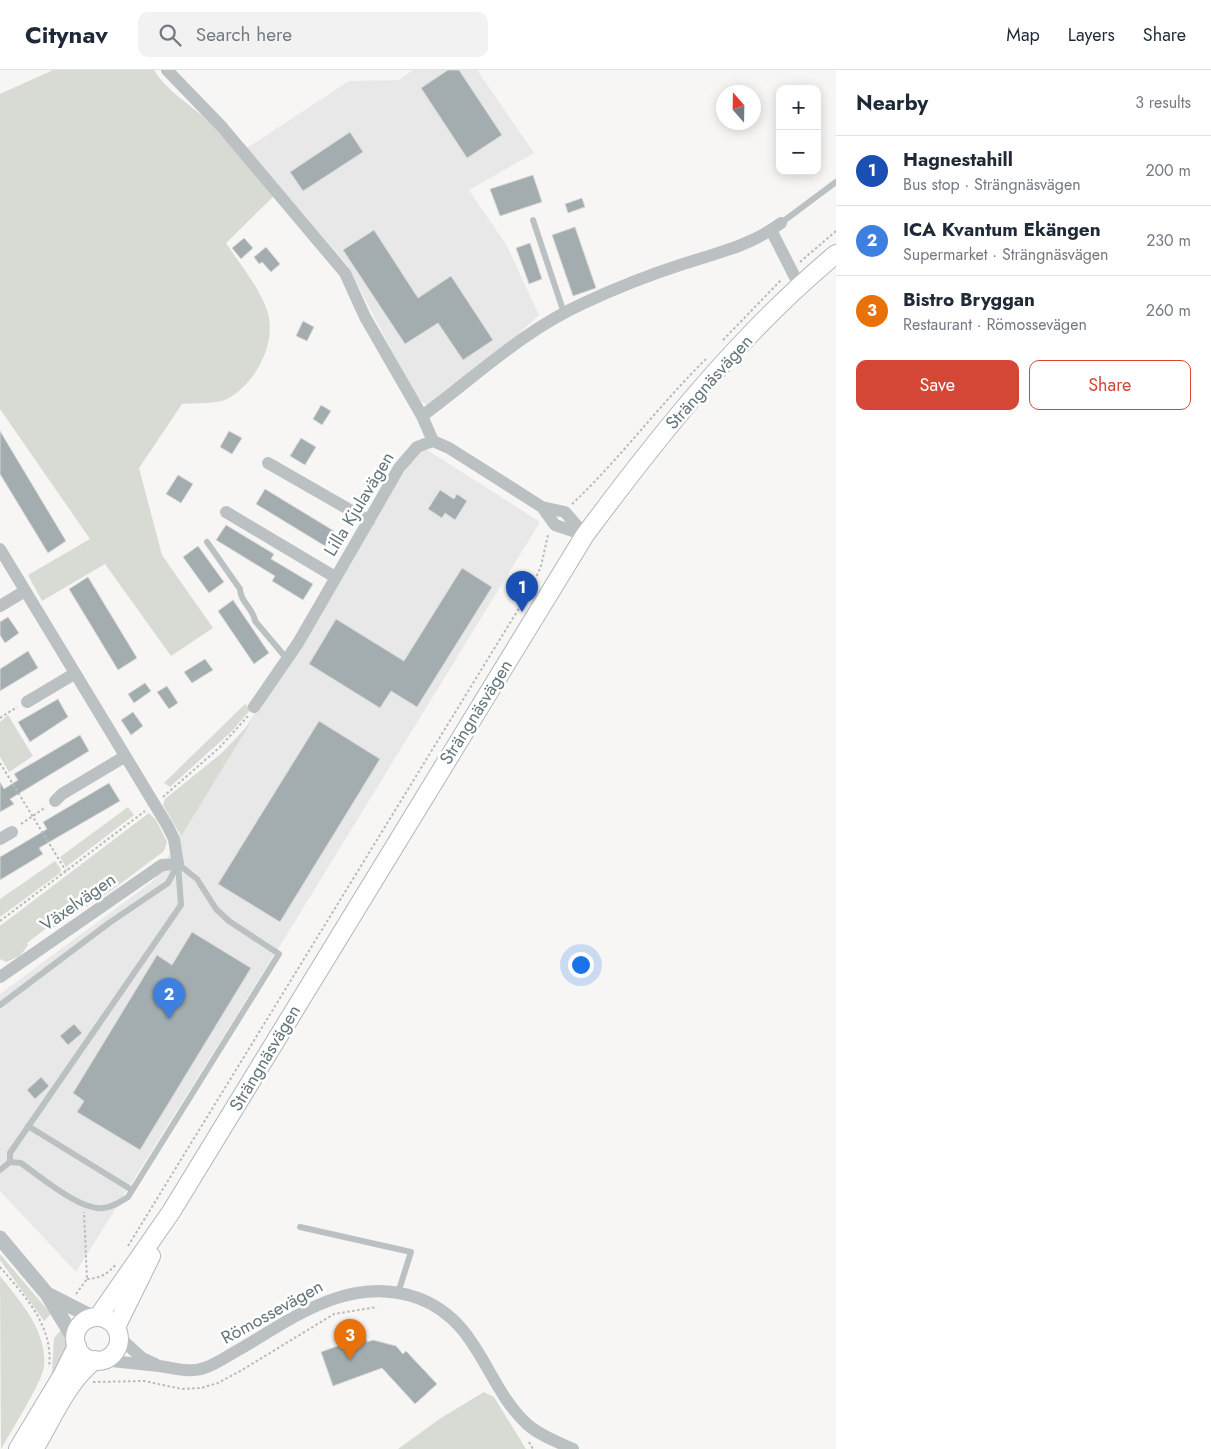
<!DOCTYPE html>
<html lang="en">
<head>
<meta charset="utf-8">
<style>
  body { margin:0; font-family:Jost,sans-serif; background:#f2f2f3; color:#1f2937 }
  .controls { position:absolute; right:15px; top:15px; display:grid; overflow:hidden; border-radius:10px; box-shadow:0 2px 12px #0003 }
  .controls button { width:45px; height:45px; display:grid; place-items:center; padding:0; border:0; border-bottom:1px solid #e0e1e3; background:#fff; color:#1f2937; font:25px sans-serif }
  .compass { position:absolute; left:716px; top:15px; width:45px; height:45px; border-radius:50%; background:#fff; box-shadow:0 2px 12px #0003; rotate:340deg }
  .you { position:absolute; left:580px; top:894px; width:18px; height:18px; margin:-12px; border:4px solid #fff; border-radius:50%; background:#1a73e8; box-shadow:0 0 0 8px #1a73e833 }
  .badge { display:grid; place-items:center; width:32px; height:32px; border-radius:50%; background:#d44636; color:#fff; font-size:16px; font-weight:700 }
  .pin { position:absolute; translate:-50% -41px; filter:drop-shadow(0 1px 2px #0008) }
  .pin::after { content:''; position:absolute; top:26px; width:18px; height:15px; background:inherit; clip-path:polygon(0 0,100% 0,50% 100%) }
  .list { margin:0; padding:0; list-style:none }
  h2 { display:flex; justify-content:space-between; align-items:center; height:65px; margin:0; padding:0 20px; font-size:21px }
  h2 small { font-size:16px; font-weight:400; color:#747a83 }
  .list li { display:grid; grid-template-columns:32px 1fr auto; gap:15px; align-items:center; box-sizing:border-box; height:70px; padding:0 20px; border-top:1px solid #e0e1e3 }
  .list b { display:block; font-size:19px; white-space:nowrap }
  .list p { margin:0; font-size:16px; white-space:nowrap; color:#747a83 }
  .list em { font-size:16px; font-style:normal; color:#747a83 }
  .actions { display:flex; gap:10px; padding:15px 20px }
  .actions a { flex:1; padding:11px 0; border:1px solid #d44636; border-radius:10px; text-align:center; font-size:18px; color:#d44636 }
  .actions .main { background:#d44636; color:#fff }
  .icon { flex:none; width:28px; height:28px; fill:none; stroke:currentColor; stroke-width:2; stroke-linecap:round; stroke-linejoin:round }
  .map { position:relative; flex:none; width:836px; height:1379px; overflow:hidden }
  header { display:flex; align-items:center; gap:30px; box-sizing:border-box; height:70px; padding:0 25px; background:#fff; border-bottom:1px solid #e0e1e3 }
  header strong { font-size:24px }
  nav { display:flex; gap:28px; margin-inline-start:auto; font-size:18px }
  .search { width:350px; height:45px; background:#f2f2f3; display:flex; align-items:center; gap:12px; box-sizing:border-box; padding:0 18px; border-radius:10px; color:#747a83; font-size:19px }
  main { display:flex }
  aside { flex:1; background:#fff }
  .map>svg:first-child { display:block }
</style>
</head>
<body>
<header>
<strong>Citynav</strong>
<div class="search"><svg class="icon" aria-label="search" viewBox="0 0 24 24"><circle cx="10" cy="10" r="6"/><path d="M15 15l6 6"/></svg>Search here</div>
<nav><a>Map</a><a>Layers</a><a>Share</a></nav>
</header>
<main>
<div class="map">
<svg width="836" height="1379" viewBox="0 0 836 1379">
  <rect width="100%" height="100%" fill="#f7f6f4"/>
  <path fill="#e7e8e7" d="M413,0h64l57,83 -65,37 38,56 32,69 -28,26 -84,64 -11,-7 -68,-132 -101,-118 102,-67 50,-1z
    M421,376l119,76 -259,422 -205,328 -76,-81v-197l153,-113 134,-222z"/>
  <path fill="#d7dbd3" d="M53,0h101c13,22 38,35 56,53 23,23 43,48 64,73l-48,47c13,20 30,40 39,62 15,33 -7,77 -38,94 -9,5 -34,4 -45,5l-43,64 23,87 51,73 -42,28 -66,-92 -63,37 -14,-26 62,-36 -90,-130v-315z
    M245,634l6,5 -19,22 -62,56 -6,-4z
    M8,645l25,41 -24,16 -9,-15v-35z
    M251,652l-70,114 -18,-31 2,-6 58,-47z
    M128,737l6,8 -68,52 -6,-10z
    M149,743l7,7 11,22 -3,9 -52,39 -62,40 -2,-3 -21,16 1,2 -8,11 -14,6 -6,-3v-33z
    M55,791l6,8 -1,4 -60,44v-18z
    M0,1184l51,60 -7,7 -44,-61z
    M0,1206c20,25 48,56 44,91 -3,17 -34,66 -43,82z
    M61,1260l8,9v16l-30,47 13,-30 2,-34z
    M484,1322l10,5 32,52h-128l43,-31z"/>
  <path fill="#a3adb0" stroke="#d8d8d6" d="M448,0h11l43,65 -35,23 -46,-70z
    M350,62l13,20 -60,39 -13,-19z
    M533,105l9,27 -42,14 -10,-27z
    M582,128l3,9 -17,6 -3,-9z
    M575,157l21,61 -23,8 -21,-61z
    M374,160l44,68 33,-22 42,64 -30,20 -25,-37 -33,21 -62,-94z
    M244,168l9,10 -12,11 -9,-11z
    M530,173l12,36 -13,5 -13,-36z
    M266,177l14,17 -9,8 -9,-10 -3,2 -5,-7z
    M303,251l11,6 -7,14 -11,-5z
    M321,335l10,6 -9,14 -9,-6z
    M0,361l66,110 -18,12 -48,-79z
    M229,361l13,7 -10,16 -12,-7z
    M301,368l15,9 -11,18 -15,-9z
    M178,405l15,9 -12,19 -15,-9z
    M265,419l69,42 -9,15 -69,-42z
    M440,420l14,9 3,-5 10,7 -12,19 -10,-7 -3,5 -14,-9z
    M226,455l48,29 -3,5 42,25 -10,16 -31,-19 3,-5 -59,-36z
    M198,476l26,36 -15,11 -26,-36z
    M462,498l30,19 -75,120 -26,-16 -11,17 -71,-44 27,-45 68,42z
    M88,507l49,81 -19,12 -49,-81z
    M233,530l36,53 -15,11 -36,-53z
    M8,547l11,16 -14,10 -5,-8v-13z
    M28,581l10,17 -38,23v-22z
    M205,589l8,11 -21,13 -8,-11z
    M145,613l6,8 -17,12 -6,-9z
    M167,616l11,17 -9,6 -12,-17z
    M58,629l10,18 -38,25 -12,-20z
    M133,642l10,14 -12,9 -10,-15z
    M319,651l61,38 -100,163 -62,-38z
    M80,665l9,16 -79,48 4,5 -14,8v-30l4,7 14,-9 -4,-6z
    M109,713l11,18 -81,47 4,6 -43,26v-23l47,-28 -4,-7z
    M192,862l59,36 -111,182 -63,-38 7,-11 -11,-8 84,-138 15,10z
    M74,954l8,9 -14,12 -8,-9z
    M41,1007l8,9 -14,13 -8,-9z
    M365,1266l2,6 6,-2 23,6 7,8 3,-3 31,33 -22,20 -33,-36 -49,18 -12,-34z"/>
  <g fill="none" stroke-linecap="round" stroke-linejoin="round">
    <g stroke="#b0b7ba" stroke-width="20">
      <path id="secondary" d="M98,1247l73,-105 414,-677c75,-101 154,-200 251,-281
        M75 1269a22 22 0 1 1 44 0a22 22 0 1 1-44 0Z
        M116,1257l35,-71
        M18,1379l44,-73 15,-30
        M34,1379c18,-29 33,-68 61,-89"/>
    </g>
    <path stroke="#b6babc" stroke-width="2" stroke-dasharray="2.5 2.5" stroke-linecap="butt" d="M800,192l36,-31
      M723,270l59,-61
      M572,434c48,-45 87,-99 134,-145
      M0,648l17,-11
      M0,693l66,108
      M163,727l57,-50 28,-31
      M21,754l25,-17
      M0,851l145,-110
      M128,1176l404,-659 9,-21 7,-31
      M0,1197c24,28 54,59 49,100
      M87,1209c14,-1 21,-5 30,-16
      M76,1224l11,-15 -3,-67
      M93,1312l51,-1 38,8 19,-1 17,-5 24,-13 92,-56 43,-7
      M529,1372l4,7"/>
    <path stroke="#bbc1c3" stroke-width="6" d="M533,150l31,93
      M781,153l55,-41
      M207,472l33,47c0,13 14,20 15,32l32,38
      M0,935l109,-82 59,-40 10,-19
      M28,1056l104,64
      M10,1092v-9l171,-248 -3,-41
      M0,1100l10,-8 11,1c18,13 60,48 82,45 10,-1 17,-6 25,-11l151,-243 -50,-33 -13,-12 -19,-30 -19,-15
      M300,1157l111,25 -13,41"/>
    <path stroke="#bbc1c3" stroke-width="12" d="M167,0l55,57 123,146 20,44 57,99 11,25
      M771,160l29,57
      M422,346c53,-39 102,-86 162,-113 32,-15 65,-28 99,-39 34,-11 69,-19 98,-41
      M268,393l101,58
      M542,437l23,5 19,22
      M226,442l109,65
      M0,479l167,276 7,14 4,25 -16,1 -162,112
      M0,536l25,-15
      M27,632l47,-28
      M254,637l44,-64 101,-175 18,-21 16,-6 16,7 93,59 13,18 30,10
      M55,731l7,-7 62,-37
      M0,769l12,-7
      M119,1267l23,21 13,6
      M102,1290c19,2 38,4 57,6 16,2 31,8 48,1 11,-4 22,-12 33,-18 55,-32 110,-75 178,-51 62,23 66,86 109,126 13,12 31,18 46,25"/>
    <path stroke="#bbc1c3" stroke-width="15" d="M0,1168l47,56 28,46
      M47,1224l45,23"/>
    <use href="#secondary" stroke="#fff" stroke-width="18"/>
  </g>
  <g text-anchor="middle" stroke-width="5" stroke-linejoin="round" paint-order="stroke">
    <g font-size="18" fill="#64757c" stroke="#fff">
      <text transform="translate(709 312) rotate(-48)" y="6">Strängnäsvägen</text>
      <text transform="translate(359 434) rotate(-59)" y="6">Lilla Kjulavägen</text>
      <text transform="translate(476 642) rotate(-58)" y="6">Strängnäsvägen</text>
      <text transform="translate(78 832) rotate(-35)" y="6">Växelvägen</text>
      <text transform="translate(265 988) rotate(-59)" y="6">Strängnäsvägen</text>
      <text transform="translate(272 1242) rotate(-29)" y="6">Römossevägen</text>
    </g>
  </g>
</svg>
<div class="controls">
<button>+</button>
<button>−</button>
</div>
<svg class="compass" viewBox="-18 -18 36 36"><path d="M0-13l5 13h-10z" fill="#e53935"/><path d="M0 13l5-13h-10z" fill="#747a83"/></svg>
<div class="you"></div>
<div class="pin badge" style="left:522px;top:542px;background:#1a4fb4">1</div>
<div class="pin badge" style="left:169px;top:949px;background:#3f7fe0">2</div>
<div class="pin badge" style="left:350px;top:1290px;background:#e8710a">3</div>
</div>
<aside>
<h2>Nearby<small>3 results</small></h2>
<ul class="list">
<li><span class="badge" style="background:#1a4fb4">1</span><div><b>Hagnestahill</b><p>Bus stop · Strängnäsvägen</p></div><em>200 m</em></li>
<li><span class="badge" style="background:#3f7fe0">2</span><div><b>ICA Kvantum Ekängen</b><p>Supermarket · Strängnäsvägen</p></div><em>230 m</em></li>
<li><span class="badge" style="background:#e8710a">3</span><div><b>Bistro Bryggan</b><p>Restaurant · Römossevägen</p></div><em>260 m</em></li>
</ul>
<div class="actions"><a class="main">Save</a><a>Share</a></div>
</aside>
</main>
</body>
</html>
